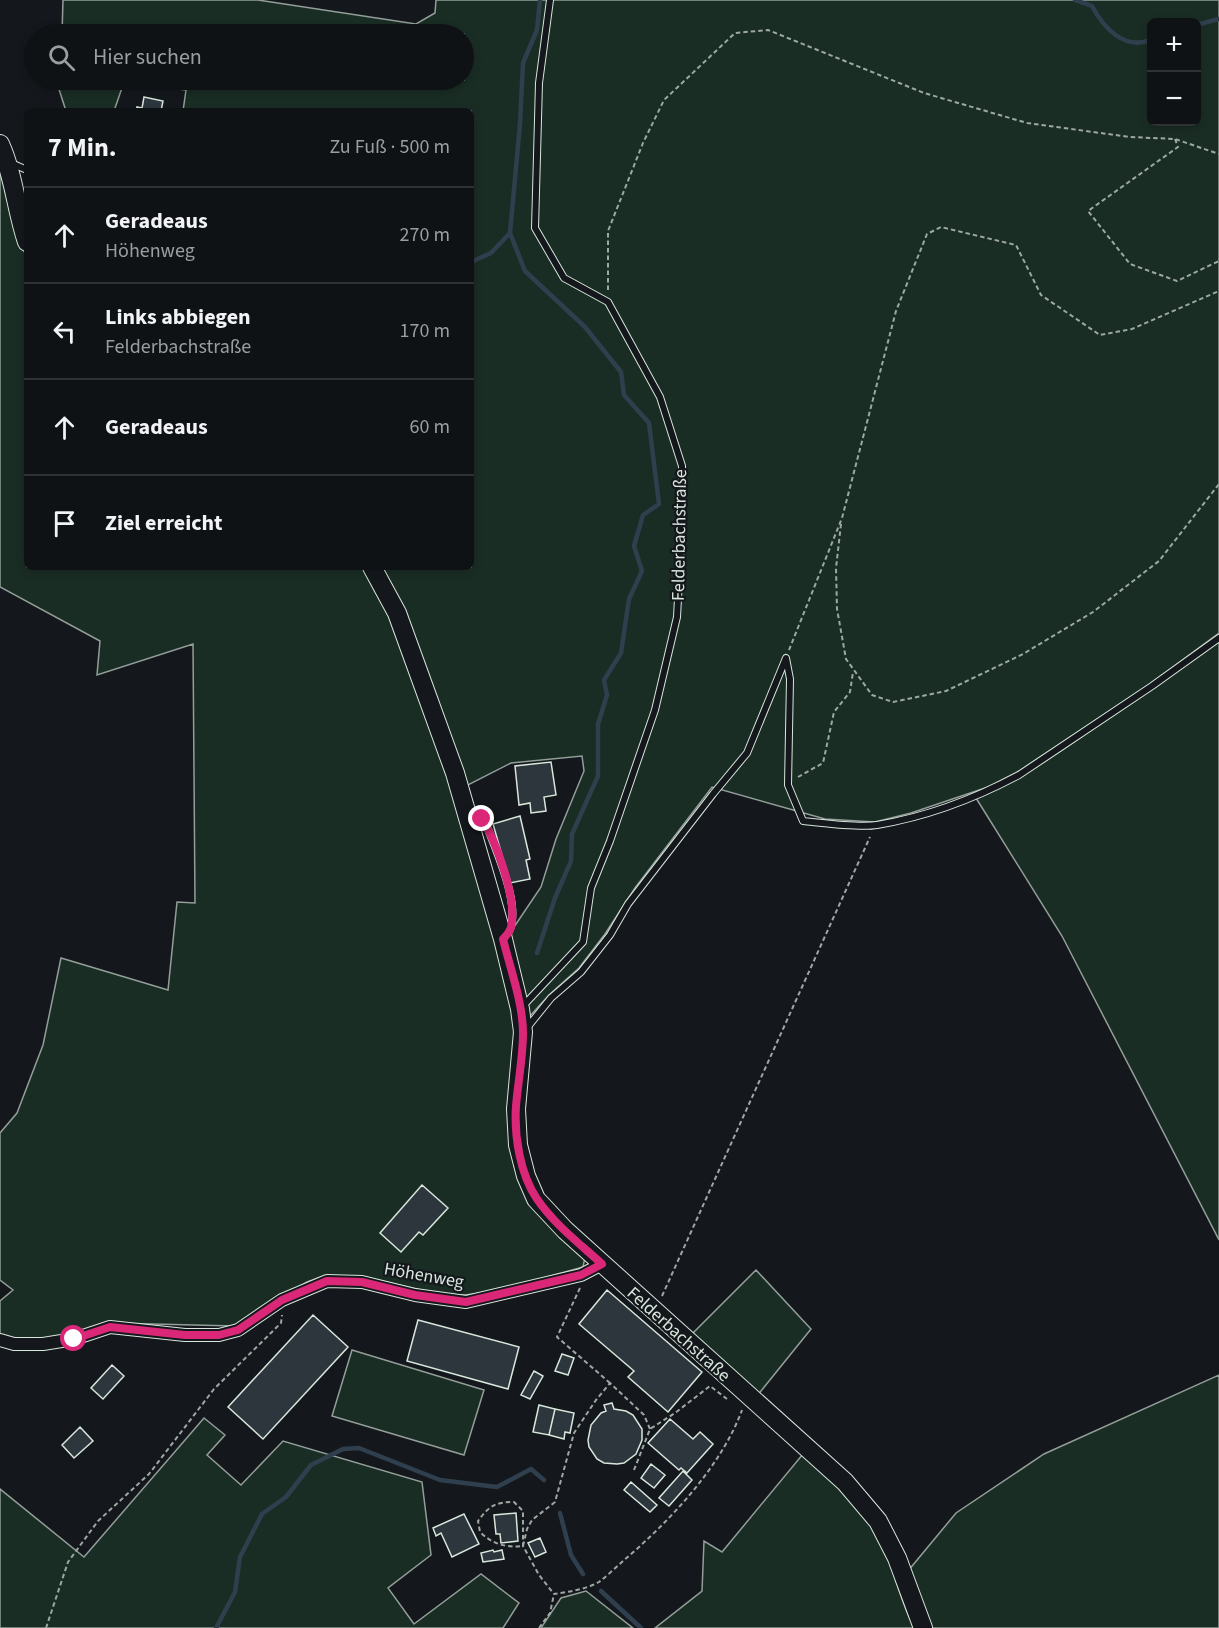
<!DOCTYPE html>
<html lang="de">
<head>
<meta charset="utf-8">
<style>
  body { margin:0; font-family:"Source Sans 3",sans-serif; background:#1d2022; color:#f1f3f6 }
  .controls { position:absolute; right:18px; top:18px; display:grid; overflow:hidden; border-radius:9px; box-shadow:0 3px 9px #0003 }
  .controls button { width:54px; height:54px; display:grid; place-items:center; padding:0; border:0; border-bottom:2px solid #2f3234; background:#0f1215; color:#f1f3f6; font:30px sans-serif }
  .stop { position:absolute; width:18px; height:18px; margin:-14px; border:4px solid #db2777; border-radius:50%; background:#fff }
  .stop.end { background:#db2777; border-color:#fff; box-shadow:0 2px 6px #0008 }
  .list { margin:0; padding:0; list-style:none }
  h2 { display:flex; justify-content:space-between; align-items:center; height:78px; margin:0; padding:0 24px; font-size:26px }
  h2 small { font-size:20px; font-weight:400; color:#9b9ea0 }
  .list li { display:grid; grid-template-columns:39px 1fr auto; gap:18px; align-items:center; box-sizing:border-box; height:96px; padding:0 24px; border-top:2px solid #2f3234 }
  .list b { display:block; font-size:22px; white-space:nowrap }
  .list p { margin:0; font-size:20px; white-space:nowrap; color:#9b9ea0 }
  .list em { font-size:20px; font-style:normal; color:#9b9ea0 }
  .icon { flex:none; width:33px; height:33px; fill:none; stroke:currentColor; stroke-width:2; stroke-linecap:round; stroke-linejoin:round }
  .map { position:relative; flex:none; width:1219px; height:1628px; overflow:hidden }
  .search { position:absolute; background:#0f1215; box-shadow:0 3px 9px #0003; left:24px; top:24px; width:450px; height:66px; display:flex; align-items:center; gap:15px; box-sizing:border-box; padding:0 21px; border-radius:33px; color:#9b9ea0; font-size:22px }
  .panel { position:absolute; background:#0f1215; box-shadow:0 3px 9px #0003; left:24px; top:108px; width:450px; height:462px; border-radius:9px }
  .map>svg:first-child { display:block }
</style>
</head>
<body>
<div class="map">
<svg width="1219" height="1628" viewBox="0 0 1219 1628">
  <rect width="100%" height="100%" fill="#14181c"/>
  <path fill="#1a2d24" stroke="#939e99" stroke-width="1.5" fill-rule="evenodd" d="M63,0h195l158,24 19,-11 1,-13h783v633l-72,53 -128,85 -31,16 -77,26 -36,9 -50,-3 -113,-32 -77,101 -30,46 -26,34 -30,27 -20,22 -19,-84 31,-46 15,-48 28,-68 -2,-15 -71,7 -47,24 -84,-220h91v-456h-288l3,-21 -62,-8 -10,29h-48l-10,-31h408v-46h-402zM1152,22h44v100h-44z
    M3,176l12,54 12,28v309h336l26,45 58,154 46,160 23,100 -5,107 3,33 18,37 53,54 -2,10 -87,24 -31,4 -26,-1 -79,-18 -39,1 -14,5 -72,44 -124,-3 -38,13 -59,5 -14,-5v-35l13,-11 -13,-10v-147l17,-20 26,-68 18,-87 107,32 9,-88 18,1 -2,-259 -96,31 3,-34 -100,-54v-410z
    M1219,641v599l-157,-304 -86,-138c40,-16 76,-41 111,-65 45,-30 89,-60 132,-92z
    M756,1270l55,59 -54,67 -65,-62z
    M352,1350l132,40 -20,65 -132,-39z
    M1219,1375v253h-564l47,-37 2,-50 18,11 81,-98c25,21 51,41 69,69 18,30 24,65 38,96l14,-7 -16,-41 48,-58 88,-59z
    M204,1418l21,17 -18,20 34,30 42,-44 139,41 9,73 -43,33 26,36 67,-50 38,29 -16,25h-503v-139l84,68z
    M586,1591l47,37h-92l20,-30z"/>
  <g fill="none" stroke-linecap="round" stroke-linejoin="round">
    <path stroke="#2f3f4d" stroke-width="4.5" d="M1075,0l17,6c11,21 33,46 60,33
      M1196,25l23,-6
      M471,262l20,-9 19,-20
      M537,953l18,-55 16,-37 1,-27 26,-58v-52l9,-29 -3,-15 17,-27 8,-54 13,-28 -8,-25 9,-31 16,-11 -10,-81 -25,-28 -3,-23 -36,-45 -60,-56 -15,-38 10,-109 3,-61 14,-33 3,-30
      M560,1513l11,42 12,19
      M601,1591l40,37
      M216,1628l19,-36 5,-35 22,-43 24,-17 25,-32 32,-16 16,-1 81,32 57,7 34,-18 13,11"/>
  </g>
  <path fill="#2c363c" stroke="#d8e6dc" stroke-width="1.5" d="M144,97l19,4 -2,10h-25l1,-4 5,1z
    M551,762l5,33 -12,2 2,14 -15,2 -1,-10 -11,2 -4,-39z
    M520,816l10,43 -4,1 4,19 -20,4 -17,-59z
    M422,1185l26,23 -25,27 -4,-3 -18,20 -21,-19z
    M607,1290l95,82 -34,40 -40,-35 6,-6 -55,-47z
    M313,1315l35,32 -85,92 -35,-32z
    M418,1320l101,27 -11,42 -101,-28z
    M562,1354l12,4 -6,17 -13,-4z
    M112,1365l12,11 -21,23 -12,-11z
    M534,1371l9,5 -13,23 -9,-4z
    M612,1403l2,6 12,2 7,4 9,14v11l-6,14 -12,9 -7,1 -13,-1 -7,-4 -8,-12 -1,-7 3,-15 10,-12 5,-2 -2,-6z
    M539,1405l16,4 -6,26 -16,-3z
    M555,1409l19,4 -4,20 -5,-1 -1,7 -15,-4z
    M670,1419l23,20 7,-7 13,12 -26,29 -6,-5 -2,2 -31,-27z
    M80,1427l13,14 -19,17 -12,-13z
    M651,1464l14,11 -11,13 -13,-10z
    M683,1471l9,9 -23,26 -10,-8z
    M631,1482l26,23 -7,7 -26,-22z
    M516,1513l2,28 -17,2 -1,-9h-4l-2,-19z
    M464,1514l15,30 -27,13 -11,-24 -5,3 -3,-8z
    M540,1538l6,14 -11,5 -7,-14z
    M493,1550l1,2 8,-2 2,9 -21,3 -2,-9z"/>
  <g fill="none" stroke-linecap="round" stroke-linejoin="round">
    <g stroke="#d8e6dc" stroke-width="8">
      <path id="lane" d="M11,163l16,7
        M470,814l12,5 6,10c9,24 37,85 18,107
        M522,1007l61,-65 8,-54 19,-47 45,-131 22,-93 5,-92v-59l-22,-69 -52,-95 -44,-24 -29,-50 4,-145 11,-83
        M526,1029l25,-31 30,-26 29,-37 18,-31 85,-110 34,-41 39,-95 4,21 -2,106 15,36c20,2 56,7 74,4 48,-8 99,-27 142,-50l133,-89 67,-48"/>
    </g>
    <g stroke="#d8e6dc" stroke-width="14">
      <path id="street" d="M0,1340l14,4h29l31,-5 36,-12 75,8h34l19,-5 44,-30 45,-19 35,1 53,13 51,7 115,-27 21,-11"/>
    </g>
    <g stroke="#d8e6dc" stroke-width="20">
      <path id="secondary" d="M0,144c14,31 16,66 27,98
        M372,567l25,46 58,160 48,166 17,70 3,23 -7,77 2,36 8,31 10,23 29,31 280,252 33,39 19,37 26,70"/>
    </g>
    <path stroke="#9da8a2" stroke-width="2" stroke-dasharray="4.5 3" stroke-linecap="butt" d="M1175,139l3,8 -90,64 42,53 47,17 42,-20
      M608,290v-59l35,-88 21,-43 71,-67 33,-3 156,63 103,30 103,14 45,2 44,15
      M841,524l-5,44 1,41 9,50 26,36 21,7 53,-11 77,-37 70,-42 66,-51 60,-77
      M789,650l53,-132 54,-207 31,-77 14,-7 75,18 25,50 59,40 32,-6 87,-38
      M798,777l25,-14 11,-51 16,-20 3,-20
      M580,1288l-23,49 53,46
      M662,1296l208,-459
      M650,1429l-6,-14 -34,-32 -14,17 -22,33 -19,69 -23,18 -5,9 -4,17c-17,2 -31,-2 -43,-14l-2,-11c11,-15 17,-19 36,-19l9,9v35l16,29 15,19c14,-2 33,-5 45,-12 8,-6 16,-14 24,-21 46,-39 98,-94 119,-151
      M634,1470l16,-41 25,-16 35,-27 17,13
      M46,1628l22,-66 30,-41 51,-47 65,-85 67,-66 1,-8
      M539,1628l11,-15 4,-19"/>
    <use href="#lane" stroke="#14181c" stroke-width="6"/>
    <use href="#street" stroke="#14181c" stroke-width="12"/>
    <use href="#secondary" stroke="#14181c" stroke-width="18"/>
  </g>
  <g fill="none" stroke-linecap="round" stroke-linejoin="round">
    <path stroke="#db2777" stroke-width="8" d="M74,1339l36,-12 75,8h34l19,-5 44,-30 45,-19 35,1 53,13 51,7 115,-27 21,-11c-22,-20 -48,-40 -65,-65 -17,-25 -23,-63 -21,-93 2,-24 7,-49 7,-73 0,-30 -13,-65 -20,-94 4,-4 7,-7 8,-12 7,-26 -15,-86 -29,-108"/>
  </g>
  <g text-anchor="middle" stroke-width="4.5" stroke-linejoin="round" paint-order="stroke">
    <g font-size="18" fill="#d8e6dc" stroke="#14181c">
      <text transform="translate(679 535) rotate(-89)" y="6">Felderbachstraße</text>
      <text transform="translate(424 1275) rotate(10)" y="6">Höhenweg</text>
      <text transform="translate(679 1334) rotate(42)" y="6">Felderbachstraße</text>
    </g>
  </g>
</svg>
<div class="controls">
<button>+</button>
<button>−</button>
</div>
<div class="stop" style="left:74px;top:1339px"></div>
<div class="stop end" style="left:482px;top:819px"></div>
<div class="search"><svg class="icon" aria-label="search" viewBox="0 0 24 24"><circle cx="10" cy="10" r="6"/><path d="M15 15l6 6"/></svg>Hier suchen</div>
<section class="panel">
<h2>7 Min.<small>Zu Fuß · 500 m</small></h2>
<ul class="list">
<li><svg class="icon" aria-label="ahead" viewBox="0 0 24 24"><path d="M12 20V5M6 11l6-6 6 6"/></svg><div><b>Geradeaus</b><p>Höhenweg</p></div><em>270 m</em></li>
<li><svg class="icon" aria-label="left" viewBox="0 0 24 24"><path d="M17 20v-9H6M10 6l-5 5 5 5"/></svg><div><b>Links abbiegen</b><p>Felderbachstraße</p></div><em>170 m</em></li>
<li><svg class="icon" aria-label="ahead" viewBox="0 0 24 24"><path d="M12 20V5M6 11l6-6 6 6"/></svg><div><b>Geradeaus</b></div><em>60 m</em></li>
<li><svg class="icon" aria-label="arrive" viewBox="0 0 24 24"><path d="M6 21V4h12l-3 4 3 4H6"/></svg><div><b>Ziel erreicht</b></div></li>
</ul>
</section>
</div>
</body>
</html>
